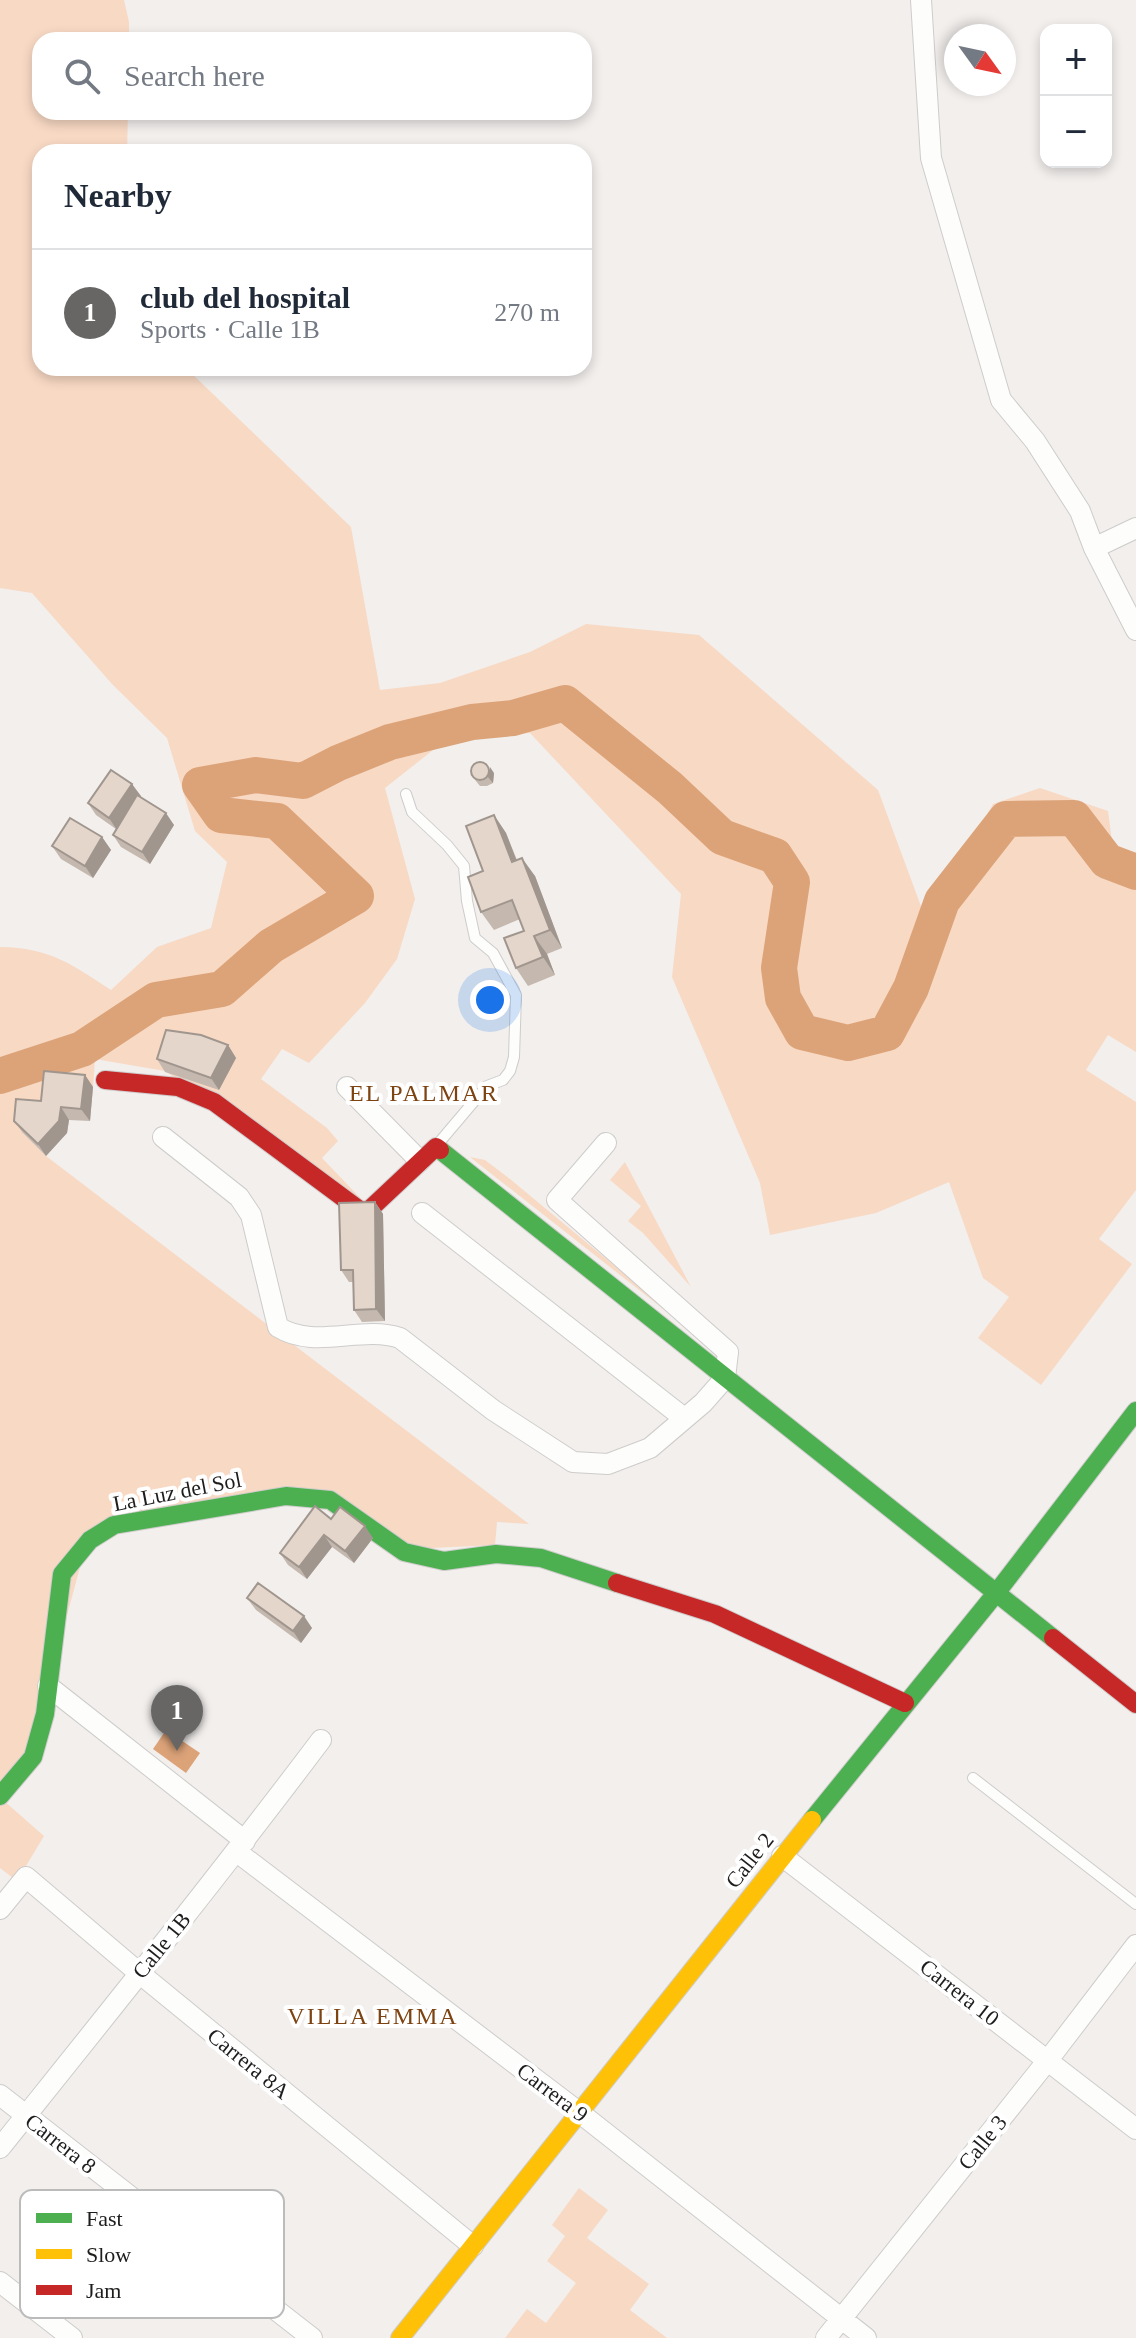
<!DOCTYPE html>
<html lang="en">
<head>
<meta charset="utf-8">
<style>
  body { margin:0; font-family:"Times New Roman",serif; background:#f6f6f7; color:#1f2937 }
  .controls { position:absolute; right:24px; top:24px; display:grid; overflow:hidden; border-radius:16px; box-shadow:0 4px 12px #0003 }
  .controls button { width:72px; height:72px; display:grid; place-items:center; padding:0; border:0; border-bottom:2px solid #e0e1e3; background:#fff; color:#1f2937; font:40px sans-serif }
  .compass { position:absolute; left:944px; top:24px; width:72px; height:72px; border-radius:50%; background:#fff; box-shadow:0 4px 12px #0003; rotate:123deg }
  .you { position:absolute; left:490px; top:1000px; width:28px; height:28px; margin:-20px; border:6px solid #fff; border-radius:50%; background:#1a73e8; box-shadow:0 0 0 12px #1a73e833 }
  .badge { display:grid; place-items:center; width:52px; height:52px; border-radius:50%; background:#686665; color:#fff; font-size:26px; font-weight:700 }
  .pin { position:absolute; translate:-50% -66px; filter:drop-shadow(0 2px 4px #0008) }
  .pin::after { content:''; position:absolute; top:42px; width:28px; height:24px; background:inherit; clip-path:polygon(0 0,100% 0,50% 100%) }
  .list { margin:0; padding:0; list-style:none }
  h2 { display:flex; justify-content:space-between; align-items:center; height:104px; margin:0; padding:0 32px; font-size:34px }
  h2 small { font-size:26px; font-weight:400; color:#747a83 }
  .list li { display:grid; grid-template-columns:52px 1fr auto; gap:24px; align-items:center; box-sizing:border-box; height:128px; padding:0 32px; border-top:2px solid #e0e1e3 }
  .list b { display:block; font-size:30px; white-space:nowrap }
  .list p { margin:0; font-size:26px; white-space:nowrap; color:#747a83 }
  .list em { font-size:26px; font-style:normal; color:#747a83 }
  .icon { flex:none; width:44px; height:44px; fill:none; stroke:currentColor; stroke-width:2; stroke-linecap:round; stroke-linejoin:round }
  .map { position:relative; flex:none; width:1136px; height:2338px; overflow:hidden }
  .search { position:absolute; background:#fff; box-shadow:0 4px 12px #0003; left:32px; top:32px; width:560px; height:88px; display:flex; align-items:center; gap:20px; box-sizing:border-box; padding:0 28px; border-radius:24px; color:#747a83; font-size:30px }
  .panel { position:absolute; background:#fff; box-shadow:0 4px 12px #0003; left:32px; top:144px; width:560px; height:232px; border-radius:24px }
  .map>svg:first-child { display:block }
</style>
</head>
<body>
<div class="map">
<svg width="1136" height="2338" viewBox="0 0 1136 2338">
  <rect width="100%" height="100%" fill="#f2efed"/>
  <path fill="#f8d9c4" d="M0,0h124l5,22v18h-89v72h88l-1,40h-87v216h146l165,159 29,163 60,-7 90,-31 56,-28 113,11 179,155 44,119c28,-33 51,-67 71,-105l47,-16 68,23 6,46h22v195l-28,-17 -22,35 50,32v88l-37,49 33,25 -91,121 -63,-47 31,-41 -26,-19 -34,-96 -73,31 -106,22 -10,-52 -88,-206 9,-83 -151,-161 -83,6 -62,49 30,111 -18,60 -32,44 -56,60 -27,-14 -21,30 66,49 11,13 -16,17 44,46 -201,-133 -70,-12 -2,28 -70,46 23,23 483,368 -32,-2 -2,23 -85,4 -74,-53 -247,38 -60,222 -29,34v-843c51,1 71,17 111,43l46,-43 54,-19 16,-66 -32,-31 -28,-93 -55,-54 -80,-91 -32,-5z
    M470,1157l15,3 25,19 217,180z
    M625,1162l66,125 -48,-54 -15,-12 13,-15 -31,-26z
    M3,1800l41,36 -27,45 -17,-13v-64z
    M579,2188l29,22 -21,28 62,46 -19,26 37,28h-162l22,-29 19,14 30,-40 -29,-22 18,-25 -13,-11z"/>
  <path fill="#dca379" d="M166,1730l34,23 -14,20 -33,-24z"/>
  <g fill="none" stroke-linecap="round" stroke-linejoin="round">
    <path stroke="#dca379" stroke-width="36" d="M0,1076l82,-27 74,-49 66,-11 49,-43 85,-50 -79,-75 -56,-6 -21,-30 56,-10 47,6 35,-18 52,-21 82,-20 41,-4 52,-15 105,85 52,49 53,19 17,26 -13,86 4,30 19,34 46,11 39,-10 24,-45 31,-87 64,-82 68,-1 33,43 29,11"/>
    <g stroke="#cecccb" stroke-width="12">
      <path id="lane" d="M406,794l6,18 35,33 17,21 3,35 8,37 18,15 23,42 -2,62 -4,14 -7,9 -16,6 -50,59
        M973,1778l163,126"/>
    </g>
    <g stroke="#cecccb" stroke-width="22">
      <path id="street" d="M921,0l10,158 70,242 34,41 45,70 14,37 42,82
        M1094,548l42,-20
        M347,1087l73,74
        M163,1137l76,60 12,18 27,112c37,23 83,-2 122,11l93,72 80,52 35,2 42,-16 53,-45 22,-25 3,-26 -171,-152 49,-57
        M422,1213l262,205
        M48,1686l197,155
        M237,1852l343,261 286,225
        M782,1856l354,273
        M0,1909l26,-32 112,95 335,274
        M0,2095l312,243
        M0,2148c108,-135 217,-270 321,-408
        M0,2282l72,56
        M826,2338l222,-278 88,-115"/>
    </g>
    <g stroke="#cecccb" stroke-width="20">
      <path id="fast" d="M440,1150l613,488
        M0,1796l33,-39 12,-43 17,-140 28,-34 24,-15 172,-29 44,4 74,52 40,9 52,-7 45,4 76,25
        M812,1820l185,-228 139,-181"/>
    </g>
    <g stroke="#cecccb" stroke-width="20">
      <path id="slow" d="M400,2338l412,-518"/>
    </g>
    <g stroke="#cecccb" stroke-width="20">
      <path id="jam" d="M105,1080l73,7 36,15 147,109 8,-1 67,-63 4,3
        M617,1583l98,31 190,89
        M1053,1638l83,66"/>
    </g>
    <use href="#lane" stroke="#fdfdfc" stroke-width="10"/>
    <use href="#street" stroke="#fdfdfc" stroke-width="20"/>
    <use href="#fast" stroke="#4caf50" stroke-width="18"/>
    <use href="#slow" stroke="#ffc107" stroke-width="18"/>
    <use href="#jam" stroke="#c62828" stroke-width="18"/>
  </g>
  <path fill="#c4b8af" d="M494,773l-1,10 -6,3h-7l-9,-11z
    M132,784l8,13 34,28 -24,39 -29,-17 -8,-12 3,-6 -20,-14 -8,-12z
    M494,815l12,18 11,27 18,16 27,72 -15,6 8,21 -27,11 -12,-18 8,-37 -4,-12 -26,11 -13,-18 2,-41z
    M102,837l9,13 -18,28 -32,-19 -9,-13z
    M228,1045l8,13 -17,32 -54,-18 -8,-13z
    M85,1075l8,12 -3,34 -21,-1 -2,13 -21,23 -23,-23 -9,-12 27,-20z
    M375,1202l8,12 2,107 -23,1 -8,-12v-28h-5l-8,-12z
    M331,1519l42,19 -19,25 -22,-16 -25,32 -19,-14 -8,-12z
    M247,1598l65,30 -11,15 -45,-33z"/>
  <path fill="#a0968e" d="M490,767l4,6 -1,10 -5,-6z
    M132,784l9,12 -24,34 -8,-12z
    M166,813l8,12 -24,39 -8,-12z
    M494,815l12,18 18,47 -12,-18z
    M102,837l9,13 -18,28 -8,-12z
    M522,858l13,18 27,72 -12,-18z
    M534,936l13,18 8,21 -12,-18z
    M228,1045l8,13 -17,32 -8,-12z
    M85,1075l8,12 -3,34 -9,-12z
    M61,1107l8,13 -2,13 -21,23 -8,-12z
    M375,1202l8,12 2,107 -9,-12z
    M365,1526l8,12 -19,25 -9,-12z
    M324,1535l8,12 -25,32 -8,-12z
    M304,1616l8,12 -11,15 -8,-12z"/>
  <path fill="#e4d6cb" stroke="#a0968e" stroke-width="2" d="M471 771a9 9 0 1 1 18 0a9 9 0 1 1-18 0Z
    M111,770l21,14 -23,34 -21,-15z
    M137,795l29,18 -24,39 -29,-17z
    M494,815l18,47 10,-4 28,72 -16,6 9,21 -27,11 -12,-30 20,-7 -12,-31 -31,12 -13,-35 15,-6 -17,-45z
    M70,818l32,19 -17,29 -33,-20z
    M166,1030l35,5 27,10 -17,33 -54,-19z
    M44,1071l41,4 -4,34 -20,-2 -2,14 -21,23 -24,-23 2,-22 25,2z
    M375,1202l1,107 -22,1 -1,-40h-12l-2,-67z
    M315,1506l16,13 9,-12 25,19 -20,25 -21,-16 -25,32 -19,-14z
    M258,1583l46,33 -11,15 -46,-33z"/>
  <g text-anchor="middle" stroke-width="8" stroke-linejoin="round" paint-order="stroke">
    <g font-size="22" fill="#1e1d1c" stroke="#fff">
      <text transform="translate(177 1491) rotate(-11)" y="8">La Luz del Sol</text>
      <text transform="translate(749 1860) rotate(-52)" y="8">Calle 2</text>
      <text transform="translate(161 1945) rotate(-51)" y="8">Calle 1B</text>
      <text transform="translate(960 1992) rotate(38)" y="8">Carrera 10</text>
      <text transform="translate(249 2063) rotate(39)" y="8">Carrera 8A</text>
      <text transform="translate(553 2092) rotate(37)" y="8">Carrera 9</text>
      <text transform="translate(982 2142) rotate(-51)" y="8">Calle 3</text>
      <text transform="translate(61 2143) rotate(38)" y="8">Carrera 8</text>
    </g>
    <g font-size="24" letter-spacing="2" fill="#7d4311" stroke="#fff">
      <text x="424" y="1101">EL PALMAR</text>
      <text x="373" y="2024">VILLA EMMA</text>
    </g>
  </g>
  <rect x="20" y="2190" width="264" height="128" rx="12" fill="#fff" stroke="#bcbbbb" stroke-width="2"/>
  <rect x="36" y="2213" width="36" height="10" fill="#4caf50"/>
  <rect x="36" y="2249" width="36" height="10" fill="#ffc107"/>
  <rect x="36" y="2285" width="36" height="10" fill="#c62828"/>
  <g font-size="22" fill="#1e1d1c">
    <text x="86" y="2226">Fast</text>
    <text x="86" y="2262">Slow</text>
    <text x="86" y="2298">Jam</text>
  </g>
</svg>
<div class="controls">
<button>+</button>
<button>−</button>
</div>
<svg class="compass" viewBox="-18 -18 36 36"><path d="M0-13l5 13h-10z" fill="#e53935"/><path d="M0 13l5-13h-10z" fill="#747a83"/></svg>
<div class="you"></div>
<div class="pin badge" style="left:177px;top:1751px">1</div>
<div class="search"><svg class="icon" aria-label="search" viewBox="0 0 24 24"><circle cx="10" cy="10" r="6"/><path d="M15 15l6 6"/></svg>Search here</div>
<section class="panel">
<h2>Nearby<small></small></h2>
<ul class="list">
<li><span class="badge">1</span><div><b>club del hospital</b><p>Sports · Calle 1B</p></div><em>270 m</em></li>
</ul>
</section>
</div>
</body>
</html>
